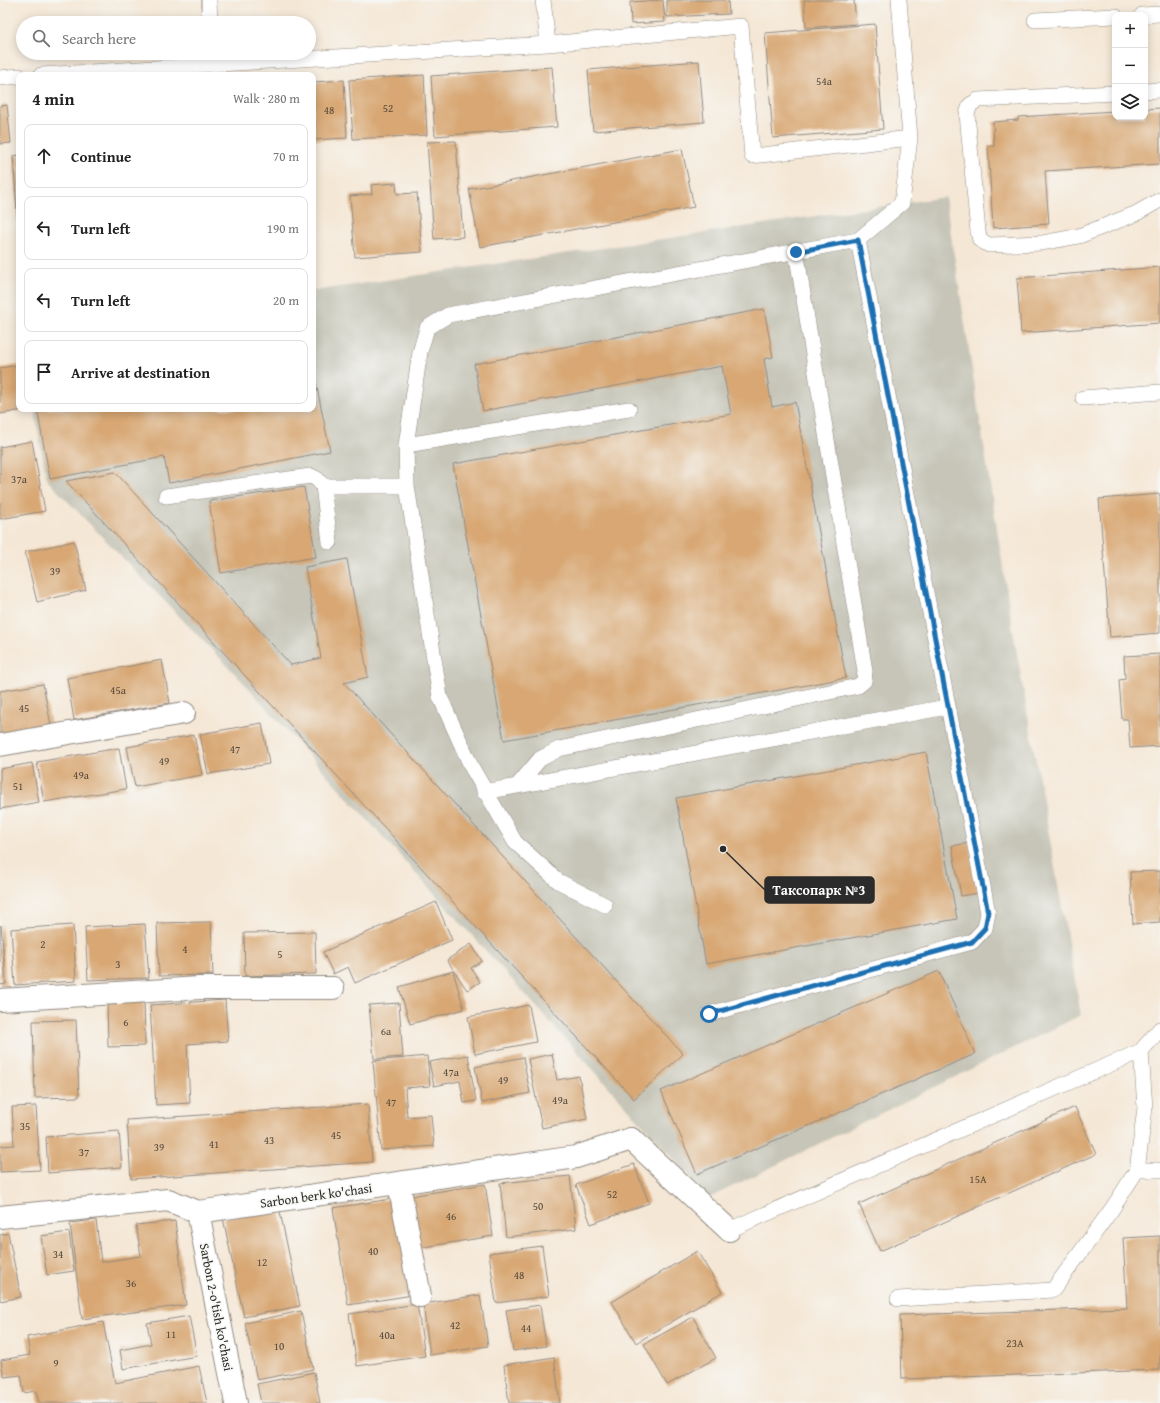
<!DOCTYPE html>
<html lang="en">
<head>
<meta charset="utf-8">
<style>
  body { margin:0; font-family:"Gentium Book Plus",serif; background:#f6f6f6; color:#222 }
  .controls { position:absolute; right:12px; top:12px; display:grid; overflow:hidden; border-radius:8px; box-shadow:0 2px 10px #0003 }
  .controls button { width:36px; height:36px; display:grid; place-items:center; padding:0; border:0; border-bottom:1px solid #e0e0e0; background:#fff; color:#222; font:20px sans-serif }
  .stop { position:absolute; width:12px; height:12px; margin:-9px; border:3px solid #1f6fb2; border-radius:50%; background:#fff }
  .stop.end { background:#1f6fb2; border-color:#fff; box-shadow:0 1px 4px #0008 }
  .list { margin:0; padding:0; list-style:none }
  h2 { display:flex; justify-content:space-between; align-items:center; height:52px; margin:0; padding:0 16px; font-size:17px }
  h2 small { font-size:13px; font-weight:400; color:#767676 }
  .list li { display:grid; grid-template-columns:26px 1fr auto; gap:12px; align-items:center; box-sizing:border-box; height:64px; margin:0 8px 8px; padding:0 8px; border:1px solid #e0e0e0; border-radius:8px }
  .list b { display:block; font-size:15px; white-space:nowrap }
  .list em { font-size:13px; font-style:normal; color:#767676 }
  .icon { flex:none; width:22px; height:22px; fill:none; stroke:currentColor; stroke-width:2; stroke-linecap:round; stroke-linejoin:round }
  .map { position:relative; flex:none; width:1160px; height:1403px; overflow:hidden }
  .search { position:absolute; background:#fff; box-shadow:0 2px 10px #0003; left:16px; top:16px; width:300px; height:44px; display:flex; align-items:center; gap:10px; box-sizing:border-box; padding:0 14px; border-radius:22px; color:#767676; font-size:15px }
  .panel { position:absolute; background:#fff; box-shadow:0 2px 10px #0003; left:16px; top:72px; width:300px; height:340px; border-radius:8px }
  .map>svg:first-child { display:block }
</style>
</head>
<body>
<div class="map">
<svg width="1160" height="1403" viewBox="0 0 1160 1403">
  <rect width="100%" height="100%" fill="#f6f6f2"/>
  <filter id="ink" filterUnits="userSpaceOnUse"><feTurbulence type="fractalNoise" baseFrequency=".025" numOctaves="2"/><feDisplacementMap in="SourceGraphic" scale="8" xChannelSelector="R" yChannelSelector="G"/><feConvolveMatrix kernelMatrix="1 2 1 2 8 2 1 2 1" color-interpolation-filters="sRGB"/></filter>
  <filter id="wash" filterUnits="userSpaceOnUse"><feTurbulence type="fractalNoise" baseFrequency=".012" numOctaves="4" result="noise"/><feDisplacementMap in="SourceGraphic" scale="16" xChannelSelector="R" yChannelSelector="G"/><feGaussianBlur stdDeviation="0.9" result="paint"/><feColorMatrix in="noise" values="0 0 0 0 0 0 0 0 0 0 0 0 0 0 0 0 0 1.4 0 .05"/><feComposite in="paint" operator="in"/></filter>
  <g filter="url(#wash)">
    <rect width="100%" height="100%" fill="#f5e7d5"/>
    <path fill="#c6c5b8" d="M945,197l68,434 68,384 -372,183 -465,-515 -197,-203 -13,-71h279v-118z"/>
    <g id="blocks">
      <path fill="#d8a773" d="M663,0l2,22 -34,2 -1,-22z
        M667,0h61l1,14 -62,3z
        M804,0h50l2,24 -50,4z
        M875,24l8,105 -110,9 -8,-105z
        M699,61l5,61 -111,9 -5,-61z
        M552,67l5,60 -122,9 -4,-60z
        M424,75l3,60 -74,4 -4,-59z
        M344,80l3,58 -34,2v-58z
        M7,105l4,38 -11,1v-38z
        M1160,108v56l-115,7 4,53 -56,4 -5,-82h6l-1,-24 25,-2v-3l97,-6v6h30v-8z
        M456,141l7,96 -29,2 -7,-97z
        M682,149l12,58 -214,40 -11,-58z
        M19,155v70h-1l-5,-69z
        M396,183l1,11 20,-1 5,59 -67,5 -5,-61 22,-2 -1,-9z
        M1160,267v56l-139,10 -4,-55z
        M764,309l9,48 -9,2 8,48 23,-5 51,276 -342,62 -51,-276 278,-50 -9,-48 -239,45 -9,-47z
        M19,365v44l4,1 -23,4v-46z
        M313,368l17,83 -161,32 -5,-26 -114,22 -13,-70h276z
        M32,441l13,70 -45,8v-72z
        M115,472l176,193 30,-7 -16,-91 42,-8 21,118 -24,6 339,371 -49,45 -568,-618z
        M304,487l12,70 -95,16 -12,-72z
        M1160,494v139l-50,4 -11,-138z
        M74,541l12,49 -49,12 -12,-50z
        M1160,654v92l-30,2 -2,-29h-6l-3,-39 6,-1 -1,-23z
        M162,660l8,43 -96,17 -7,-42z
        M43,684l8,41 -51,9v-43z
        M262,723l7,41 -61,10 -8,-40z
        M194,735l8,40 -67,12 -8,-40z
        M119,748l7,41 -82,13 -7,-40z
        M926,752l31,167 -251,45 -30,-166z
        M32,763l7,39 -39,7v-40z
        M969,843l9,50 -17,3 -9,-50z
        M1160,871v51l-27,2 -3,-52z
        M436,902l16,38 -97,43 -7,-16 -15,7 -10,-22z
        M211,922l2,53 -54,1 -2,-53z
        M145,924l4,54 -61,2 -3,-53z
        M1,925l5,59 -6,1v-59z
        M73,925l3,56 -61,4 -4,-56z
        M315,932l1,42 -71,2 -1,-43z
        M471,944l11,17 -11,7 9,14 -13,8 -20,-30z
        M453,971l11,38 -54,15 -11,-37z
        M939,971l36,83 -278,120 -36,-83z
        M144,998l1,48 -37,1 -1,-48z
        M225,1000l3,41 -41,3 3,59 -34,2 -6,-100z
        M399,1003l4,54 -29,2 -5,-54z
        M529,1005l7,37 -61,12 -7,-37z
        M76,1020l3,77 -44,1 -2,-77z
        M552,1054l5,26 22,-4 8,43 -45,9 -14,-69z
        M468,1055l8,46 -12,2 -4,-22 -26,5 -5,-24z
        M427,1056l3,30 -25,2 2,29 24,-2 3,31 -53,4 -8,-89z
        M523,1057l7,36 -48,10 -7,-36z
        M368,1104l4,58 -241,17 -4,-59z
        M36,1106l4,64 -40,2v-26l14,-1 -2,-38z
        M1075,1107l21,47 -216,97 -21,-47z
        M119,1131l3,36 -74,6 -2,-36z
        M634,1164l15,39 -58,21 -15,-39z
        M570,1176l6,53 -70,8 -6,-54z
        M485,1184l8,52 -75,12 -8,-52z
        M398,1198l15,97 -65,10 -15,-97z
        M279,1207l21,99 -56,11 -21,-99z
        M96,1220l5,42 40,-6 -5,-31 39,-4 11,84 -104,14 -12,-96z
        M69,1232l5,39 -27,4 -6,-39z
        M8,1233l13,64 -21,4v-66z
        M1160,1236v134l-258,9 -2,-64 227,-7 -4,-70z
        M542,1246l7,50 -53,7 -7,-50z
        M697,1251l25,41 -86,51 -24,-41z
        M480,1295l8,51 -58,9 -7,-51z
        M417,1304l8,52 -68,10 -8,-52z
        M540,1305l6,41 -33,5 -7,-41z
        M301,1311l12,58 -56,11 -12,-57z
        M189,1316l8,40 -74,13 -3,-19 31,-6 -4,-21z
        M693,1317l23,41 -49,27 -23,-41z
        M103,1322l12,61 84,-17 8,37h-168l-3,-12 -12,2 -3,-18 -17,2 -3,-17 29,-5 -3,-18z
        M554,1357l6,46h-51l-5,-38z
        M314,1372l6,31h-59l-4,-19z"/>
    </g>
  </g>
  <g filter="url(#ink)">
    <use href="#blocks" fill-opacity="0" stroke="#908980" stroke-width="1"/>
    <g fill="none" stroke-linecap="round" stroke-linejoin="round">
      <g stroke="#908980" stroke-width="16">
        <path id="service" d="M209,0l1,23
          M543,0l5,44
          M1142,15l18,-1
          M1035,20l80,-4
          M41,75l507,-31 193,-18 11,130 158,-18 -11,-138
          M0,78l19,-2
          M1145,91l15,-1
          M1115,93l-137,7 -8,5 -3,9 11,118 2,8 9,5 53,-2 37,-7 56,-22 25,-14
          M1083,398l77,-6
          M406,445l223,-36
          M166,496l145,-20 6,3 6,7
          M330,542l-7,-56h84
          M517,786l23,-27 19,-10 299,-63 6,-5 1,-10 -69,-420
          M484,792l463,-85
          M605,905l-47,-24 -43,-39 -43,-74 -32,-71 -33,-211 -1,-41 14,-93 7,-24 21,-13 410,-75
          M709,1014l263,-72 13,-14 3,-15 -130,-673 44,-37 8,-65
          M1141,1051l4,57 -8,62h23
          M729,1230l412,-179 19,-22
          M898,1299l155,-9 59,-81 25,-39"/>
      </g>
      <g stroke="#908980" stroke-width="24">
        <path id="pedestrian" d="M631,1139l98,91"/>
      </g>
      <g stroke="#908980" stroke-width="24">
        <path id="minor" d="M0,745l184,-32
          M0,1000l200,-12h133
          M399,1184l21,112
          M198,1212l38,191
          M0,1217l168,-17 30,12 378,-55 55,-18"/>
      </g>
      <use href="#service" stroke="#fff" stroke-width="15"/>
      <use href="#pedestrian" stroke="#fff" stroke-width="22"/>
      <use href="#minor" stroke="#fff" stroke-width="22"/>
    </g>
  </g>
  <g fill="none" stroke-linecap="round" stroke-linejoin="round" filter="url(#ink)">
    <path stroke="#1f6fb2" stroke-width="5" d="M709,1014l263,-72 13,-14 3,-15 -130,-673 -62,12"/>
  </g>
  <g text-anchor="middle" stroke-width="3" stroke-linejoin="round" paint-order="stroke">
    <g font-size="11" fill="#564a3d">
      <text x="824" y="85">54a</text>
      <text x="388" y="112">52</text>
      <text x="329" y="114">48</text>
      <text x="19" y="483">37a</text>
      <text x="55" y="575">39</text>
      <text x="118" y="694">45a</text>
      <text x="24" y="712">45</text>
      <text x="235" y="753">47</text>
      <text x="164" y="765">49</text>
      <text x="81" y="779">49a</text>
      <text x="18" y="790">51</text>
      <text x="43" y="948">2</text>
      <text x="185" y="953">4</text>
      <text x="280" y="958">5</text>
      <text x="118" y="968">3</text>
      <text x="126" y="1026">6</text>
      <text x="386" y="1035">6a</text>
      <text x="451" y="1076">47a</text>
      <text x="503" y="1084">49</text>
      <text x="560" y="1104">49a</text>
      <text x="391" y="1106">47</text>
      <text x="25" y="1130">35</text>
      <text x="336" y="1139">45</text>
      <text x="269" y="1144">43</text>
      <text x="214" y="1148">41</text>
      <text x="159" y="1151">39</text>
      <text x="84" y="1156">37</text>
      <text x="978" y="1183">15A</text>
      <text x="612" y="1198">52</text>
      <text x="538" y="1210">50</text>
      <text x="451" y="1220">46</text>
      <text x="373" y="1255">40</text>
      <text x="58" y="1258">34</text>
      <text x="262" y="1266">12</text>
      <text x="519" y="1279">48</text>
      <text x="131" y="1287">36</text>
      <text x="455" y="1329">42</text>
      <text x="526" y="1332">44</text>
      <text x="171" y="1338">11</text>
      <text x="387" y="1339">40a</text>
      <text x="1015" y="1347">23A</text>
      <text x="279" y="1350">10</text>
      <text x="56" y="1367">9</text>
    </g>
    <g font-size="13" fill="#2b2b2b" stroke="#f6f6f2">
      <text transform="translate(316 1195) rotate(-8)" y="5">Sarbon berk ko'chasi</text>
      <text transform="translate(217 1307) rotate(79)" y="5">Sarbon 2-o'tish ko'chasi</text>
    </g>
  </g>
  <path fill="none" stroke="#2b2b2b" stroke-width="1.5" d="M723 849L765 890"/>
  <circle fill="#2b2b2b" stroke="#f6f6f2" stroke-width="1.5" cx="723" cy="849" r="4"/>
  <rect fill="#2b2b2b" stroke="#2b2b2b" stroke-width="1.5" x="765" y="877" width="109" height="26" rx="4"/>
  <g font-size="14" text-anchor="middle" font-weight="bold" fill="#fff">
    <text x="819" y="895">Таксопарк №3</text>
  </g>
</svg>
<div class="controls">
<button>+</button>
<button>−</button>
<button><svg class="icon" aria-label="layers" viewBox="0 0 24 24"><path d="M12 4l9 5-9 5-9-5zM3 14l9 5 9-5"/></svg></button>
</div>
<div class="stop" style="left:709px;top:1014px"></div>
<div class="stop end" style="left:796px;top:252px"></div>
<div class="search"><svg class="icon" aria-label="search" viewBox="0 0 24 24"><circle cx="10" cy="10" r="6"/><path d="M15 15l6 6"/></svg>Search here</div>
<section class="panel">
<h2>4 min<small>Walk · 280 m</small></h2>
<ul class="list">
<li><svg class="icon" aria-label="ahead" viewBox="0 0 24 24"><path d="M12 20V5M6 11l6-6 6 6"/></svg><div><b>Continue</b></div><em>70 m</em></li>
<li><svg class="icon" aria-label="left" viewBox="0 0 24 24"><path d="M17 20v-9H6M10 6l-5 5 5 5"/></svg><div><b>Turn left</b></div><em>190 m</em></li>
<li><svg class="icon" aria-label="left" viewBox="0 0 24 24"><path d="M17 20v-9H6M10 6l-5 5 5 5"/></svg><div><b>Turn left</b></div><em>20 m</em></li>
<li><svg class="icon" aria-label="arrive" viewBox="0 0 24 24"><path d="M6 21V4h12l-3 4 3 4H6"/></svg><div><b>Arrive at destination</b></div></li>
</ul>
</section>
</div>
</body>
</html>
